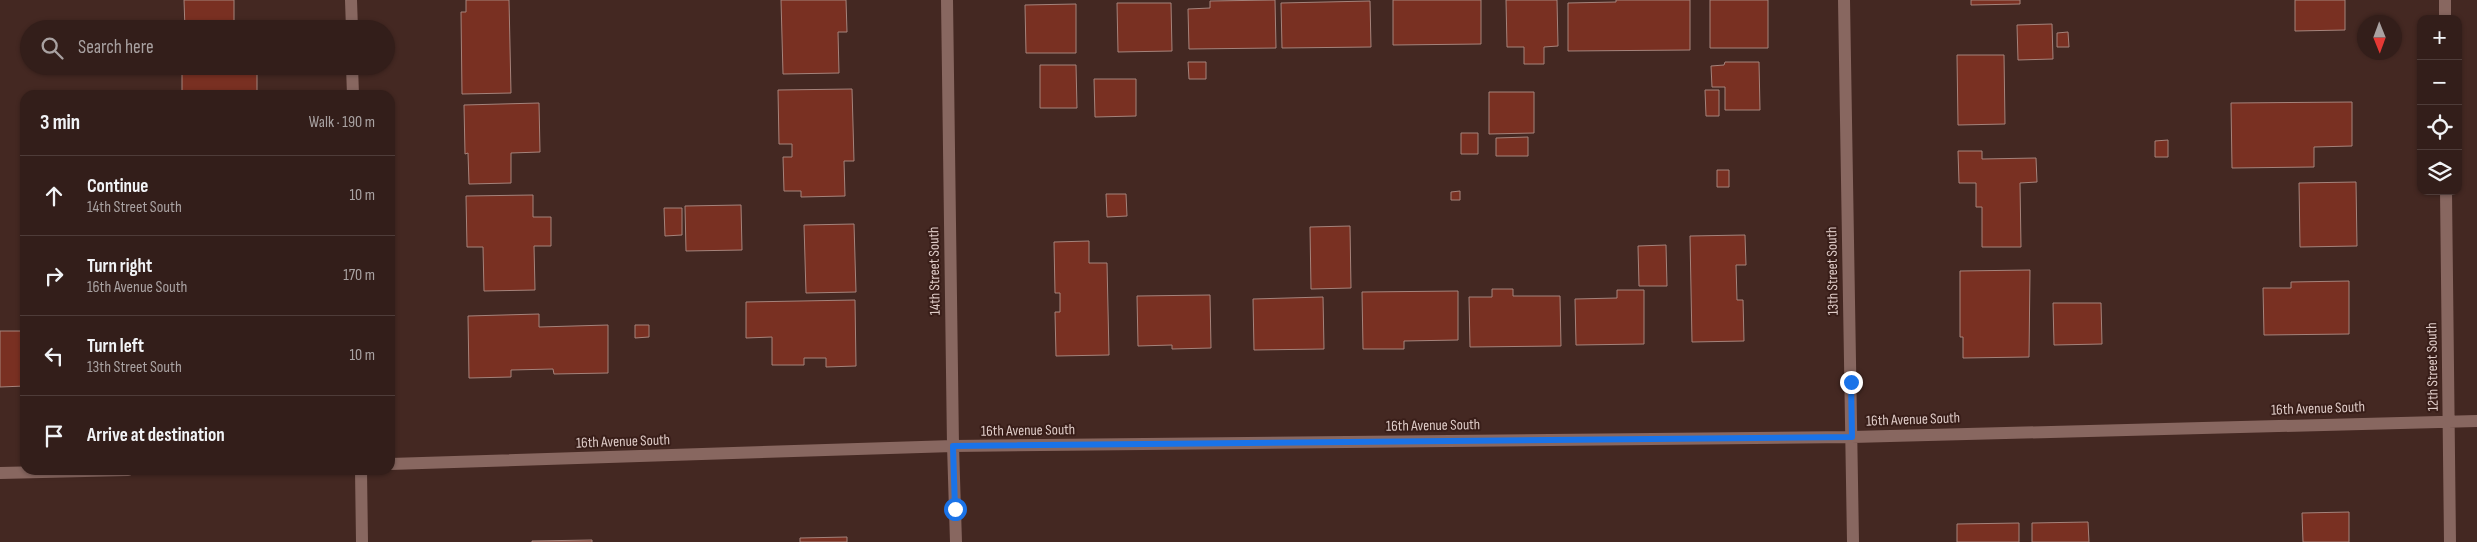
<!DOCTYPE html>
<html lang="en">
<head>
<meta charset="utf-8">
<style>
  body { margin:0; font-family:"Sofia Sans Condensed",sans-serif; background:#3e2b27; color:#f1f3f6 }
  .controls { position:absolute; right:15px; top:15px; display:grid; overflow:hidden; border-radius:10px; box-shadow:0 1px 4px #0004 }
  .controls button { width:45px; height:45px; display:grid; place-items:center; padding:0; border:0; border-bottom:1px solid #4e3c39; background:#331e1a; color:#f1f3f6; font:25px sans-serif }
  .compass { position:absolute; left:2357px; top:15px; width:45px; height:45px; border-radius:50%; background:#331e1a; box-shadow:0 1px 4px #0004; rotate:179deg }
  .stop { position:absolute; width:15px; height:15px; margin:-11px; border:4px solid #1a73e8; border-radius:50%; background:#fff }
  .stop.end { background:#1a73e8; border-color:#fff; box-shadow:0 1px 5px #0008 }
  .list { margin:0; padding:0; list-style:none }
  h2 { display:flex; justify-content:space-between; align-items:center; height:65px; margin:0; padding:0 20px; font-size:21px }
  h2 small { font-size:16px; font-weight:400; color:#a9a2a2 }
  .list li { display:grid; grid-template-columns:32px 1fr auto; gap:15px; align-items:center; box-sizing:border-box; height:80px; padding:0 20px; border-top:1px solid #4e3c39 }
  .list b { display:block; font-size:19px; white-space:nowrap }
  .list p { margin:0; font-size:16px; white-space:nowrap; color:#a9a2a2 }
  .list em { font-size:16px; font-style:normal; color:#a9a2a2 }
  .icon { flex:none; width:28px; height:28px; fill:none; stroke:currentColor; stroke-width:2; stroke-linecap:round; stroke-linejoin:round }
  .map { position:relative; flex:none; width:2477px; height:542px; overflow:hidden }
  .search { position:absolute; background:#331e1a; box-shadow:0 1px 4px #0004; left:20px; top:20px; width:375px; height:55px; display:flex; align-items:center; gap:12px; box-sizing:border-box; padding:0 18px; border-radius:28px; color:#a9a2a2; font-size:19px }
  .panel { position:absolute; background:#331e1a; box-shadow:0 1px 4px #0004; left:20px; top:90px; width:375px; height:385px; border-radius:15px }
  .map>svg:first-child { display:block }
</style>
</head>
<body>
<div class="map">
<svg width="2477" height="542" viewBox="0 0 2477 542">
  <rect width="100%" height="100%" fill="#442822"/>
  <path fill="#793022" stroke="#a5837b" d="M184,0h50v29h-49z
    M466,0h43l2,93 -49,1 -1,-82h5z
    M781,0h65l1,32h-9l1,41 -56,1z
    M1275,0l1,48 -87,1 -1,-40 22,-1v-7z
    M1393,0h88v44l-88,1z
    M1506,0h51l1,46 -14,1v17h-20v-17h-17z
    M1616,0h74v50l-122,1v-48l48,-1z
    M1710,0h58v48h-58z
    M1971,0h49v4l-49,1z
    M2295,0h50v30l-50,1z
    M1370,1l1,46 -89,1 -1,-45z
    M1117,3h54l1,48 -54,1z
    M1076,4v49h-50l-1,-48z
    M2052,24l1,35 -35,1 -1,-35z
    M2068,32l1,15h-12v-14z
    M1957,55h47l1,69 -47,1z
    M1188,62h18v17h-17z
    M1725,62h34l1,48h-35v-23h-13l-1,-21 13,-1z
    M1040,65h36l1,43h-37z
    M182,66h75v29h-75z
    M1094,79h42v37l-41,1z
    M852,89l2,72h-10l1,35 -44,1v-6h-17l-1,-34h9v-13h-13l-1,-54z
    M1705,90h14v26h-13z
    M1489,92h45v41l-45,1z
    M2352,102v44l-38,1v20l-82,1 -1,-65z
    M539,103l1,49 -29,1v30l-42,1 -1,-31 -3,1 -1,-49z
    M1461,133h17v21h-17z
    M1528,137v19h-32v-18z
    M2168,140v17h-13v-16z
    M1958,151h24v8l54,-1 1,24 -17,1 1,64h-39v-40h-6v-24h-17z
    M1717,170h12v17h-12z
    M2356,182l1,64 -57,1 -1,-64z
    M1460,191v9h-9v-8z
    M1106,194h20l1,22 -20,1z
    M533,195v22h18v29h-17l1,44 -51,1 -1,-44h-16l-1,-51z
    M741,205l1,45 -56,1 -1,-45z
    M664,208h18v27l-17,1z
    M854,224l2,68 -50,1 -2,-68z
    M1350,226l1,62 -40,1 -1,-62z
    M1745,235l1,30h-10l1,35h6l1,41 -52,1 -2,-106z
    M1089,241v22h18l2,92 -53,1 -1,-44h5v-19h-5l-1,-51z
    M1666,245l1,41h-28l-1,-40z
    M2030,270l-1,87 -66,1v-21h-3v-66z
    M2349,281v53l-85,1 -1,-47h28v-6z
    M1492,289h21v7h47l1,50 -91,1 -1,-50h23z
    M1617,290h27v54l-68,1 -1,-46 42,-1z
    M1458,291v49l-54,1v8h-41l-1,-57z
    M1210,295l1,53 -39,1v-4l-34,1 -1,-50z
    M1323,297l1,52 -70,1 -1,-51z
    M855,300l1,66 -30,1v-9h-22v7h-32v-28l-26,1v-36z
    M2053,303h48l1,41 -48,1z
    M539,314v13l69,-2v48l-54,1 -1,-5 -42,1v7l-42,1 -1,-62z
    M635,325h14v12l-14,1z
    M0,331h25v55l-25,1z
    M2349,512v30h-46l-1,-29z
    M2088,522l1,20h-57v-19z
    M2019,523v19h-62v-18z
    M847,537v5h-47v-4z
    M592,540v2h-60v-1z"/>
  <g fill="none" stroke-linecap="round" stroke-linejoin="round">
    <path stroke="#886760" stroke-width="12" d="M351,0l1,29
      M947,0l6,446 3,96
      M1844,0l9,542
      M2445,0v19
      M352,66l1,29
      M2446,191l4,351
      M390,464l563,-18 899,-9 625,-16
      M361,470l1,72
      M0,473l128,-3"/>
  </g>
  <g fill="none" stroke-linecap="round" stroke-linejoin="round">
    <path stroke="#1a73e8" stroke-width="6" d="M955,509l-2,-63 899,-9 -1,-55"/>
  </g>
  <g text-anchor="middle" stroke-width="4" stroke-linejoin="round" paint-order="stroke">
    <g font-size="15" fill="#dfccc8" stroke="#391e19">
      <text transform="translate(934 271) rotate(-91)" y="5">14th Street South</text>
      <text transform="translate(1832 271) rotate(-91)" y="5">13th Street South</text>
      <text transform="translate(2432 367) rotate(-91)" y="5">12th Street South</text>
      <text transform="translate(2318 408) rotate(-2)" y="5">16th Avenue South</text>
      <text transform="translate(1913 419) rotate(-2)" y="5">16th Avenue South</text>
      <text transform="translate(1433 425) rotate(-1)" y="5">16th Avenue South</text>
      <text transform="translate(1028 430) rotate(-1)" y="5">16th Avenue South</text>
      <text transform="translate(623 441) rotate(-2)" y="5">16th Avenue South</text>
    </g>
  </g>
</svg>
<div class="controls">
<button>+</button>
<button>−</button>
<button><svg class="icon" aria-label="locate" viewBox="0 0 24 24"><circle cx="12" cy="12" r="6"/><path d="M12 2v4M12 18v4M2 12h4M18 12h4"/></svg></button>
<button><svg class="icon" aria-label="layers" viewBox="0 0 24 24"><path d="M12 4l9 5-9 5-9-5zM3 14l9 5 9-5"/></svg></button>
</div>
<svg class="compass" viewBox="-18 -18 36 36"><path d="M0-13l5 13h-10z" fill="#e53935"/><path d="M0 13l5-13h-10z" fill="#a9a2a2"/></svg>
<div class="stop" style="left:955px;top:509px"></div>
<div class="stop end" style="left:1851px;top:382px"></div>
<div class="search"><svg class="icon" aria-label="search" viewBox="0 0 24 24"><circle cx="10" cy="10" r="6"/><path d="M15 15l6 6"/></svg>Search here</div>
<section class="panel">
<h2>3 min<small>Walk · 190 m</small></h2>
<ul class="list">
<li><svg class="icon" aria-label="ahead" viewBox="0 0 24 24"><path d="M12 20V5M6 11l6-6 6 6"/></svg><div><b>Continue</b><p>14th Street South</p></div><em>10 m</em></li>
<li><svg class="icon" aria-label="right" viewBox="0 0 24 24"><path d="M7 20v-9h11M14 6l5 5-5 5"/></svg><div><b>Turn right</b><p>16th Avenue South</p></div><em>170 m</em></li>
<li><svg class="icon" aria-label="left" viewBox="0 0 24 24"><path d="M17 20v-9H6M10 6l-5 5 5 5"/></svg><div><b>Turn left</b><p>13th Street South</p></div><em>10 m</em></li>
<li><svg class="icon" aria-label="arrive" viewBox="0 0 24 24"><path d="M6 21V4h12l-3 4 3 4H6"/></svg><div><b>Arrive at destination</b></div></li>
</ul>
</section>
</div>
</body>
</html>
